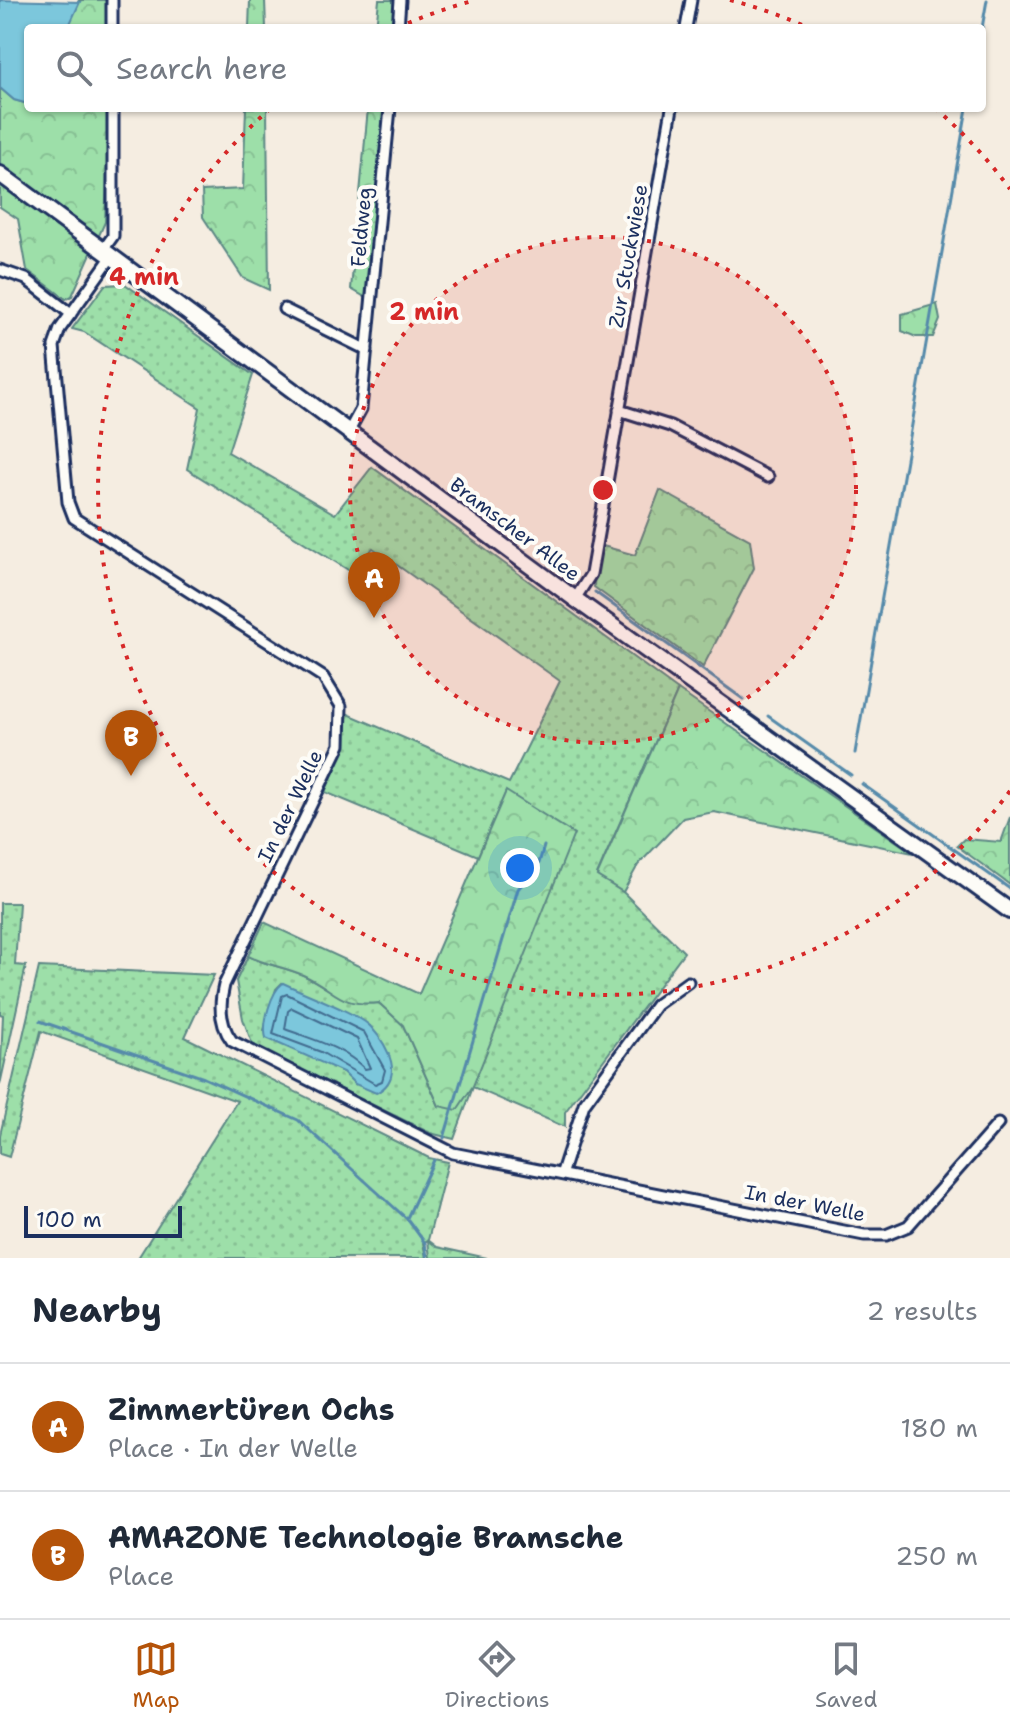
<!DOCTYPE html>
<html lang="en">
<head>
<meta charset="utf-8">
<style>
  body { margin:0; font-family:"Shantell Sans",sans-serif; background:#f2f2f3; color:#1f2937 }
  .scale { position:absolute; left:24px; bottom:20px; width:158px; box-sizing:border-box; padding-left:8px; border:4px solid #1b2f5e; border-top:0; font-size:22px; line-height:28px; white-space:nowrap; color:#1b2f5e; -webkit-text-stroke:6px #fdfcf7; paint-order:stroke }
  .you { position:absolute; left:520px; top:868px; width:28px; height:28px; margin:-20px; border:6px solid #fff; border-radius:50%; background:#1a73e8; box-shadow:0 0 0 12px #1a73e833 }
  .badge { display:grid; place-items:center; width:52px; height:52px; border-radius:50%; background:#b45309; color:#fff; font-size:26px; font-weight:700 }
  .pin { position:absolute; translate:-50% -66px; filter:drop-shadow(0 2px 4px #0008) }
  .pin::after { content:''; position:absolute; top:42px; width:28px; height:24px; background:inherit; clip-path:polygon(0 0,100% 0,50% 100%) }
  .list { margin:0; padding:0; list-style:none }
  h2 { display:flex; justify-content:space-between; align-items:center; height:104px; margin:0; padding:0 32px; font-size:34px }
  h2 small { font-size:26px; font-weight:400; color:#747a83 }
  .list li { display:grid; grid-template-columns:52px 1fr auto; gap:24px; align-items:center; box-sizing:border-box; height:128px; padding:0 32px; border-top:2px solid #e0e1e3 }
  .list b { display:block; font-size:30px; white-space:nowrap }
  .list p { margin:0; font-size:26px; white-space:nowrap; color:#747a83 }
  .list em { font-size:26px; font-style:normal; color:#747a83 }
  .icon { flex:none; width:44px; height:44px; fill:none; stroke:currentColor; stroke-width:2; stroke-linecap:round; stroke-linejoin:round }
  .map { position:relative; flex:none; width:1010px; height:1258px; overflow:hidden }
  .search { position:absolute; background:#fff; box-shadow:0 2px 6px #0004; left:24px; right:24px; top:24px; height:88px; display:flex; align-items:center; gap:20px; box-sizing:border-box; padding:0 28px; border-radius:8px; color:#747a83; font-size:30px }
  .sheet { height:360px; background:#fff }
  nav { display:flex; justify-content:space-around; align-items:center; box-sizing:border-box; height:112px; border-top:2px solid #e0e1e3; background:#fff; font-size:22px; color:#747a83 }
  nav a { display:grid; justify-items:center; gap:4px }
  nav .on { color:#b45309 }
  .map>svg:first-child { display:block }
</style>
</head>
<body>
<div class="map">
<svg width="1010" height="1258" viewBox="0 0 1010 1258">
  <defs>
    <pattern id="grass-dots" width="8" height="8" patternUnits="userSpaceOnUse" patternTransform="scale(2)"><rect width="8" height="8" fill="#9ddfa9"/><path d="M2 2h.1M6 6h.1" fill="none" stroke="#87c094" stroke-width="1.8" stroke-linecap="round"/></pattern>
    <pattern id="forest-crowns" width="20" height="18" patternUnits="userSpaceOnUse" patternTransform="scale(2)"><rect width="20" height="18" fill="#9ddfa9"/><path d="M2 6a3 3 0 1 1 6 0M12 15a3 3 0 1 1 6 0" fill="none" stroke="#87c094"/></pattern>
  </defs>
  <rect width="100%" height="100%" fill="#f5ede1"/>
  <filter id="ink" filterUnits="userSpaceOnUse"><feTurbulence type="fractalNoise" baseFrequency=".0125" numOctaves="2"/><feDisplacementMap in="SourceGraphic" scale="16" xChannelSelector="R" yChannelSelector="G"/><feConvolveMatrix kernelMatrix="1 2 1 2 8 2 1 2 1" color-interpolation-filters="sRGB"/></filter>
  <g filter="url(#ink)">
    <path fill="url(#grass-dots)" stroke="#5c8784" stroke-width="2" fill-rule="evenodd" d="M125,284l128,91 -25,77 107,62 37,-47 306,223 -81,185 26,17 61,60 -119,160v15l-92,-40 -19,52 -24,-6 -177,-87 -10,-27 -7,-38 12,-25c18,9 37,11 55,19 32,14 37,32 76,28l24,22 36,81 67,-314 -28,64 -153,-64 21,-49v-30l163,70 51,-102 -187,-133 -20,25 -166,-104 13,-61 -116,-76 -12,-3 33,-44zM282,983l88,43 -15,58 -12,-12 -79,-42 12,-41z
      M0,903h19l-4,62 11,1 -26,119 3,-70 -3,-1z
      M39,967l175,8 -29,62 244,121 19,4 -20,78 9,7 50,11h-57l-2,-18 -5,3 3,15h-288l99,-157 -196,-70 -32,126 -9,-3v-19z"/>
    <path fill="url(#forest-crowns)" stroke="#5c8784" stroke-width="2" d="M79,0h33v28h-44z
      M250,0h15l1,28h-17z
      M379,0h21l-2,28h-22z
      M0,88l14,12 14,4v4h82l-5,114 -33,74 -6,3 -39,-29 -9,-51 -18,-12z
      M246,108h21l2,182 -26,-12 -40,-61 -1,-26 41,-2z
      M368,108h22l-18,193 -21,-12z
      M937,304l3,16 -7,17h-17l-14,-6v-17z
      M660,490l90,50 4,28 -51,99 -109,-80 2,-43 39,11z
      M678,690l235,163 -199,-41 -31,6 -45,47 -15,27 -26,-16z
      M506,791l68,43 -101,252 -16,24 -18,-4 -36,-81 -24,-22c-42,4 -42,-13 -76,-28 -18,-8 -37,-10 -55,-19l16,-34 155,72z
      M1010,817v68l-53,-39 7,-7 37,3z"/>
    <path fill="#7cc7dc" stroke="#558aaa" stroke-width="2" d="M0,0l80,2 -12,26h-40v76l-14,-4 -14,-12z
      M283,983c18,9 77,31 88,44 18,20 34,51 5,66l-21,-9 -12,-12 -77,-34c-4,-15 5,-46 17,-55z"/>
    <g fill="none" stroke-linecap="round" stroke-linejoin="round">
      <path stroke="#426c90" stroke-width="2" d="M287,994l77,38 21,38 -3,11 -7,3 -54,-32 -48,-18 9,-38z
        M292,1008l65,31 13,29 -5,1c-22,-22 -51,-29 -80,-40l3,-18z"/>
      <path stroke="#558aaa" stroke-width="3" d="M982,28l5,-28
        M595,592l148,107
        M768,716l83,59
        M855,753l112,-645
        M862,784l148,105
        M40,1021l164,57 94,42 110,100 17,23 2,15
        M444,1138l74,-249 21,-26 5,-17
        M407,1218l27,-58"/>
      <g stroke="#1b2f5e" stroke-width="15">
        <path id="minor" d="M112,0v28
          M398,28l2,-28
          M686,28l5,-28
          M103,250l10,-14v-128
          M112,256l-52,73 -6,17 14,156 6,16 249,159 18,29 -1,39 -116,240c-5,20 -5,39 8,56l221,112 411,82h22l22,-9 90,-102
          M0,270l26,9 45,35
          M284,309l83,41
          M619,410l51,16 98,51
          M349,431l12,-22 29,-301
          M575,599l16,-25 81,-466
          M562,1172l22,-68 72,-99 32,-23"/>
      </g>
      <g stroke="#1b2f5e" stroke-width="20">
        <path id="primary" d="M0,174l575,425 435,312"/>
      </g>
      <use href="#minor" stroke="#fdfcf7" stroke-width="9"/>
      <use href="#primary" stroke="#fdfcf7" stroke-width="14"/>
    </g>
  </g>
  <circle cx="603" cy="490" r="253" fill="#d62828" fill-opacity=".12"/>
  <g fill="none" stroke="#d62828" stroke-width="4" stroke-dasharray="4 8">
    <circle cx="603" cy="490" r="253"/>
    <path d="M1010 791A506 506 0 1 1 271 108M397 28A506 506 0 0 1 476 0M730 0A506 506 0 0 1 809 28M935 108A506 506 0 0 1 1010 189"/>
  </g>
  <g text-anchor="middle" stroke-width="8" stroke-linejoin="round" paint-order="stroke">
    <g font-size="20" fill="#1b2f5e" stroke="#fdfcf7">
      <text transform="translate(361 227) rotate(-85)" y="7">Feldweg</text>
      <text transform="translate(628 256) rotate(-80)" y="7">Zur Stuckwiese</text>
      <text transform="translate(515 529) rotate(37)" y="7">Bramscher Allee</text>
      <text transform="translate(290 806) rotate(-64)" y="7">In der Welle</text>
      <text transform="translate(805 1203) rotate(11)" y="7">In der Welle</text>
    </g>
  </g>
  <circle cx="603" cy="490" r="12" fill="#d62828" stroke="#fdfcf7" stroke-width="4"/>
  <g font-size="24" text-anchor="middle" font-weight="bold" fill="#d62828" stroke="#fdfcf7" stroke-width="8" stroke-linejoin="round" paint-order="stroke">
    <text x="144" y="285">4 min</text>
    <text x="424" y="320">2 min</text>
  </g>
</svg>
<div class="scale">100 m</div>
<div class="you"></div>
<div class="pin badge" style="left:374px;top:618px">A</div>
<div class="pin badge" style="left:131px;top:776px">B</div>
<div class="search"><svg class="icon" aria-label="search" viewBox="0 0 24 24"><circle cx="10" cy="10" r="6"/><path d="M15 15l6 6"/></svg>Search here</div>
</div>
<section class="sheet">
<h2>Nearby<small>2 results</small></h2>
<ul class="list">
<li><span class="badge">A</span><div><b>Zimmertüren Ochs</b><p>Place · In der Welle</p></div><em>180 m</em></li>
<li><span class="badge">B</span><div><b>AMAZONE Technologie Bramsche</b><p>Place</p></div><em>250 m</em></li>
</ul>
</section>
<nav>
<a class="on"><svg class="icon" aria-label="map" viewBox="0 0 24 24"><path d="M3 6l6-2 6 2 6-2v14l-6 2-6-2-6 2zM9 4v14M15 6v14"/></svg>Map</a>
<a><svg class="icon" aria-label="directions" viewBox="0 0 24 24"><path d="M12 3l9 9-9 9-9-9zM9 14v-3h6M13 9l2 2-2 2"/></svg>Directions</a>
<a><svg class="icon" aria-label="saved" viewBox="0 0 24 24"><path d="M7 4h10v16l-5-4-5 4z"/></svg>Saved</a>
</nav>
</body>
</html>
